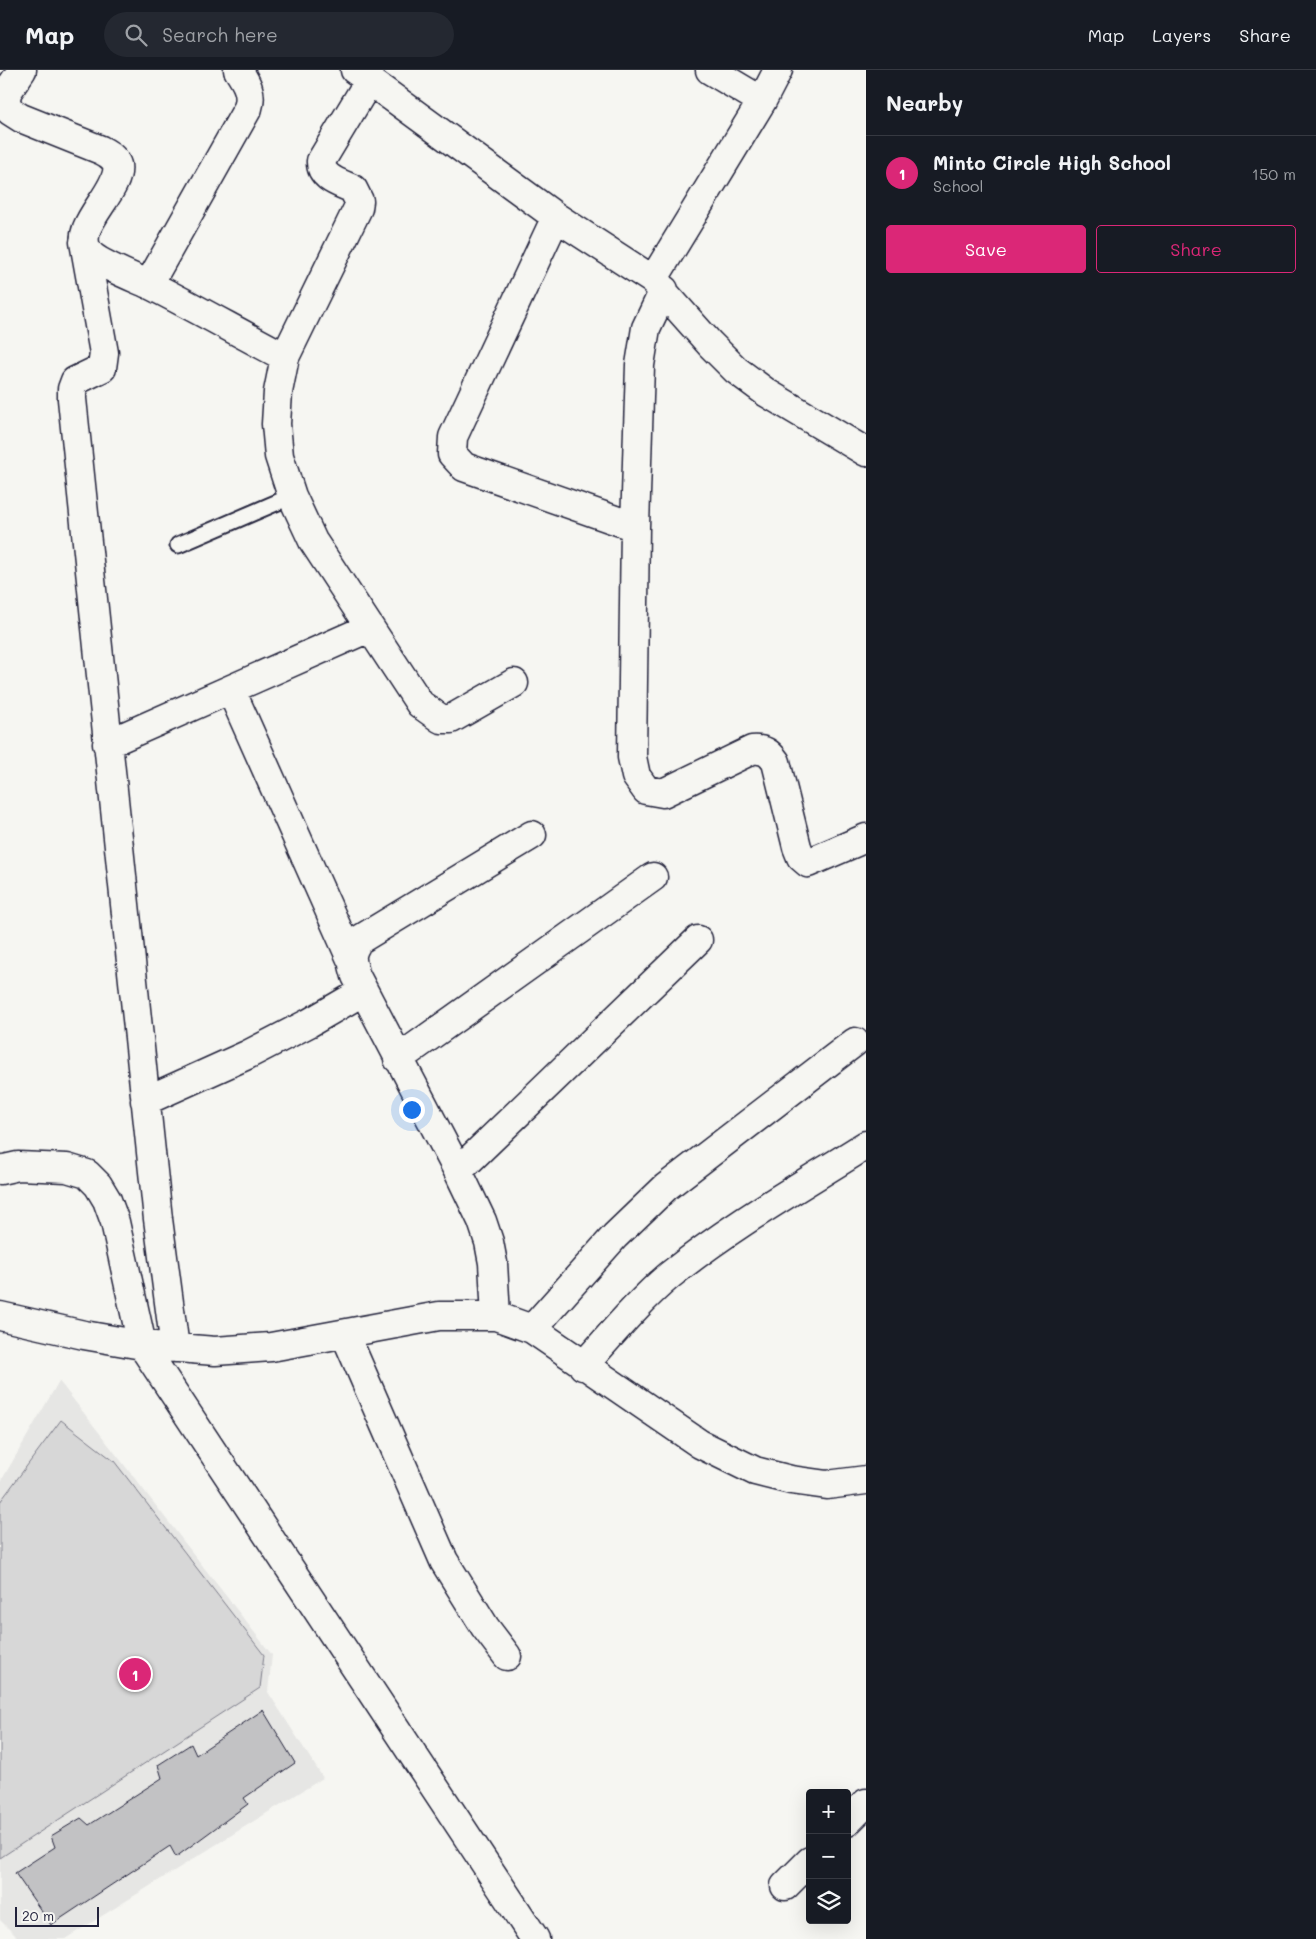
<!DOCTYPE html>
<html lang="en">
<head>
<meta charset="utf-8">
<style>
  body { margin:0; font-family:Mali,sans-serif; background:#242831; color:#f1f3f6 }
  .controls { position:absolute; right:15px; bottom:15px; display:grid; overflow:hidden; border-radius:5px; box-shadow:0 5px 20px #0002 }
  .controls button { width:45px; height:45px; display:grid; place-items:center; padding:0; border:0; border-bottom:1px solid #363941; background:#171b24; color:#f1f3f6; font:25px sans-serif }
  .scale { position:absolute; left:15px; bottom:12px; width:84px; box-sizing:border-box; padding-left:5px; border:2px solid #22223b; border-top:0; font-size:14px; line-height:18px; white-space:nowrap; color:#22223b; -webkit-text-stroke:4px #f6f6f2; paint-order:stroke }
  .you { position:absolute; left:411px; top:1039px; width:18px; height:18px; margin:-12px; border:4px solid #fff; border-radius:50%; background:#1a73e8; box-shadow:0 0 0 8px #1a73e833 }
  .badge { display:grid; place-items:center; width:32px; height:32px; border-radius:50%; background:#db2777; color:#fff; font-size:16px; font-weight:700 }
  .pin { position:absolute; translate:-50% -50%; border:2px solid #fff; box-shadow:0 1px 5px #0006 }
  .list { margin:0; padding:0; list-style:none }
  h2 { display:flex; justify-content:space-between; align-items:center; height:65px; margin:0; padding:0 20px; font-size:21px }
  h2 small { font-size:16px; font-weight:400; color:#9ea1a6 }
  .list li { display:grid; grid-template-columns:32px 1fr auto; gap:15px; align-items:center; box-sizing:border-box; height:75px; padding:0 20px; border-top:1px solid #363941 }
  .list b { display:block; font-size:19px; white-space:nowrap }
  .list p { margin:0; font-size:16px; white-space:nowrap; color:#9ea1a6 }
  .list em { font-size:16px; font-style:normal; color:#9ea1a6 }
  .actions { display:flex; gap:10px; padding:15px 20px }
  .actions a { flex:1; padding:11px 0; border:1px solid #db2777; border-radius:5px; text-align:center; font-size:18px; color:#db2777 }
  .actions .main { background:#db2777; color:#fff }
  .icon { flex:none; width:28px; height:28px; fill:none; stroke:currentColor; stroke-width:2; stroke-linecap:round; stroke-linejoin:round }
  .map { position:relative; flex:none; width:866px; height:1869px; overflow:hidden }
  header { display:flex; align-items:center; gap:30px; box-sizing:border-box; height:70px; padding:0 25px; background:#171b24; border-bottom:1px solid #363941 }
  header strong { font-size:24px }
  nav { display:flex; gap:28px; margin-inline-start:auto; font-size:18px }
  .search { width:350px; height:45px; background:#242831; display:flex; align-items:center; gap:12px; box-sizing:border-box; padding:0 18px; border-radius:28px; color:#9ea1a6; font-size:19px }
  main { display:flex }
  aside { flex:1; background:#171b24 }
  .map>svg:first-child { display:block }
</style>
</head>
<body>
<header>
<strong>Map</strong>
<div class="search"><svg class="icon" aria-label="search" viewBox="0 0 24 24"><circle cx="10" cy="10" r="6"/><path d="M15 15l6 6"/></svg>Search here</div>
<nav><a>Map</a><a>Layers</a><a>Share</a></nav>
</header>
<main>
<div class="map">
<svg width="866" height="1869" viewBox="0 0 866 1869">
  <rect width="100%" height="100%" fill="#f6f6f2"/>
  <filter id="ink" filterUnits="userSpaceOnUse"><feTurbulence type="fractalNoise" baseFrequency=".02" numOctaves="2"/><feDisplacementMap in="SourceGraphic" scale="10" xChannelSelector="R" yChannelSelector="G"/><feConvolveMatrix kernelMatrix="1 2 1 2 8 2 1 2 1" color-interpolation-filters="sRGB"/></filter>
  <g filter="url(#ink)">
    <path fill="#e6e6e4" d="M59,1311l213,274 -4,37 55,86 -258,161h-46l-19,-19v-437z"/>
    <path fill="#d7d7d7" stroke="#7c7c89" d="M61,1350l53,41 150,194 -4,33 -260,170v-356z"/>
    <path fill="#c2c2c4" stroke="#22223b" d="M263,1640l32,53 -51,35 4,6 -72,53 -6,-11 -119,79 -36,-52 40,-26 -4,-11 30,-18 8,7 73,-47 -4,-13 33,-21 5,11z"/>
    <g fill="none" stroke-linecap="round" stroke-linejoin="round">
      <g stroke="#22223b" stroke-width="19">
        <path id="lane" d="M178,475l114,-49"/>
      </g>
      <g stroke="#22223b" stroke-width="31">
        <path id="street" d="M22,0l-14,21 -3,9 5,11 11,7 80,32c6,3 14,8 16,15 5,26 -46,61 -29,86 6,11 47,27 60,33 46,23 91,49 137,73
          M355,0l201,147 97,63 57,64 26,26 31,23 99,59
          M710,0l52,31
          M369,11l-48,80c-1,17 19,22 32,28l6,12 -1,7 -73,149 -7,35 -2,32 3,32 13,40 21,45 107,163 21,15h10l63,-36
          M556,147l-103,220 -1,17 12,13 171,60
          M84,172l20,111 -2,15 -27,13 -3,8v10l86,820 17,129
          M653,210l109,-179 16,-31
          M149,214l99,-176c5,-15 -2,-26 -10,-38
          M664,220l-18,38 -6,37 -5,162 -3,230 4,19 10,14 17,3 89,-43c12,-1 17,2 24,12l21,85 4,10 7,6 58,-25
          M231,620l120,269
          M107,674l262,-116
          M398,989l255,-182
          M145,1031l102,-46 62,-32 55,-32
          M0,1100l18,-4 49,2 20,6 11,11 9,15 8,22 27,123 393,594
          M458,1101l240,-231
          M0,1246l84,19 58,10 73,6 56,-4 168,-31h57l36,13 168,115 55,27 36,9 36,5 39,-5
          M496,1246l-3,-53 -4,-21 -7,-21 -24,-50 -102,-195c-5,-17 -7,-21 3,-36l173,-105
          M532,1259l83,-93 51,-49 189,-145
          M345,1264l99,227 41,66 22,29
          M583,1296c28,-31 55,-64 87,-91 59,-48 131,-89 196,-130
          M847,1752l19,-19
          M785,1816l25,-25"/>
      </g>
      <use href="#lane" stroke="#f6f6f2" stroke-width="15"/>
      <use href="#street" stroke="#f6f6f2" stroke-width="28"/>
    </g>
  </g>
</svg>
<div class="controls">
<button>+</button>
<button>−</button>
<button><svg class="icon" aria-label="layers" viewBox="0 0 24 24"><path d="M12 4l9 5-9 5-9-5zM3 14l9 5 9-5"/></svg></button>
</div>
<div class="scale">20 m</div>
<div class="you"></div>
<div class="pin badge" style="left:135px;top:1604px">1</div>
</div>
<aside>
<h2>Nearby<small></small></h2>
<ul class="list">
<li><span class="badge">1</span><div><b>Minto Circle High School</b><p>School</p></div><em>150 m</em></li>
</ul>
<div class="actions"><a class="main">Save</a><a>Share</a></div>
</aside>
</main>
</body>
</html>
